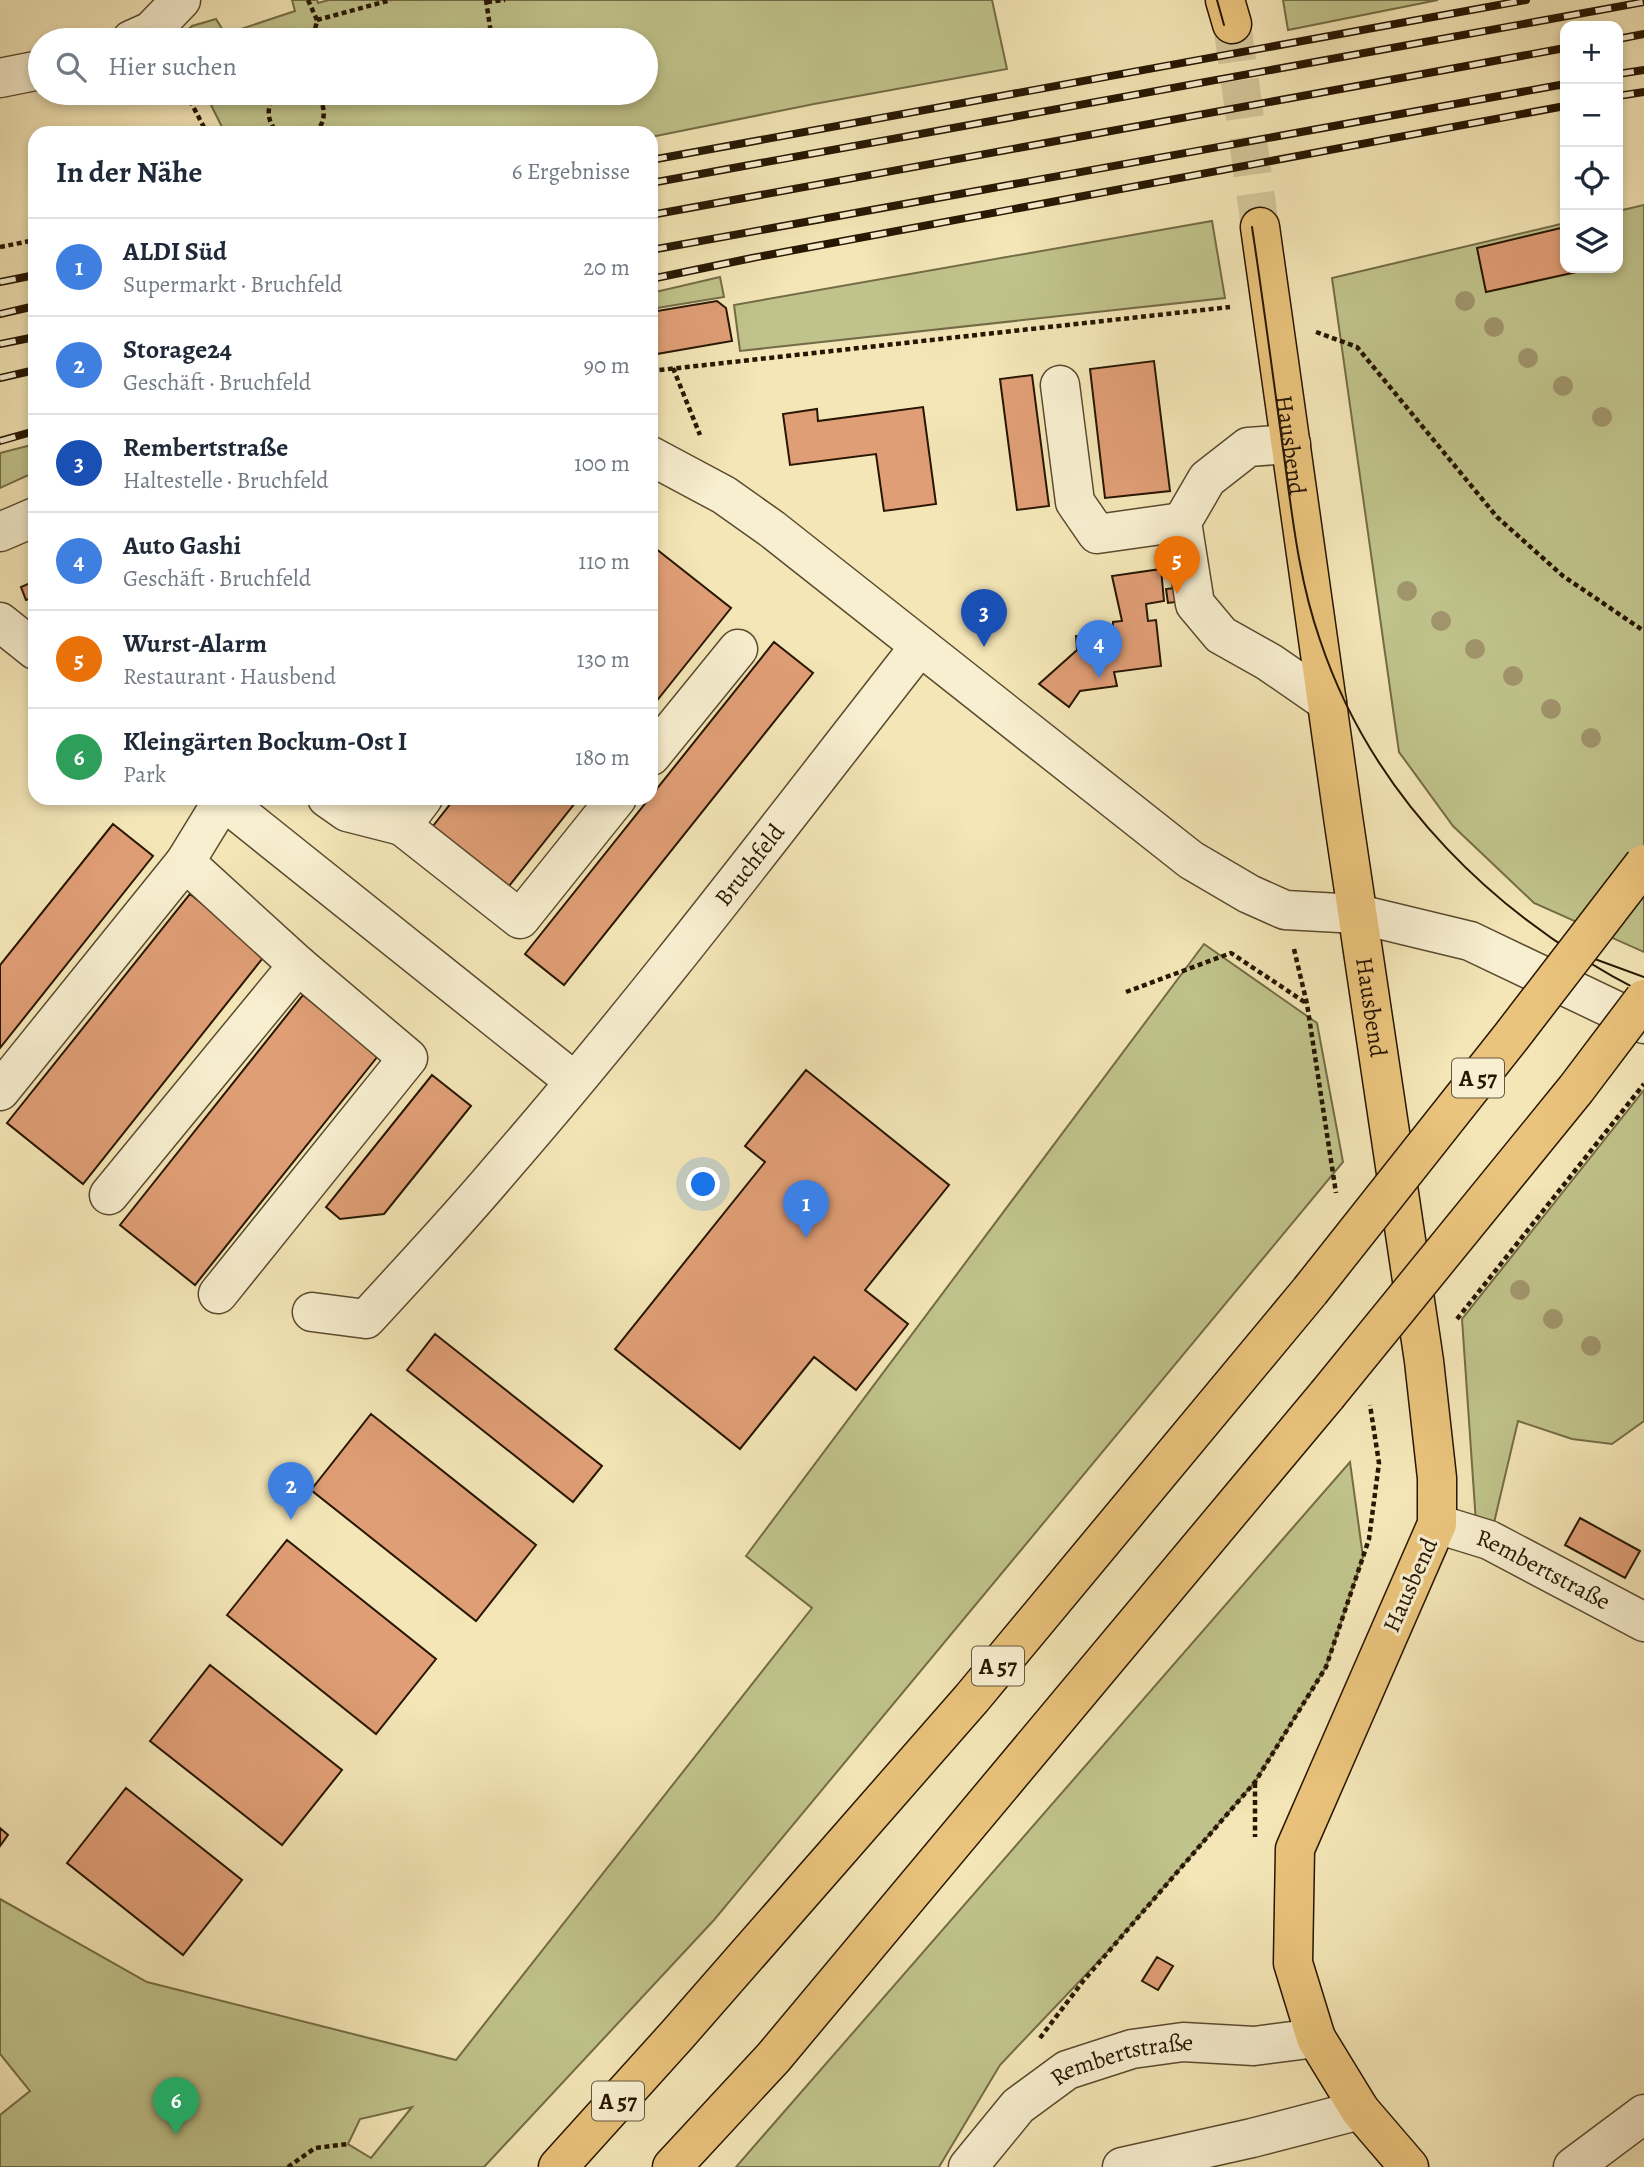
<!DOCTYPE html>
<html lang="de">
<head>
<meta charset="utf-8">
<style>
  body { margin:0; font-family:Alegreya,serif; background:#f2f2f3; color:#1f2937 }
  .controls { position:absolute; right:21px; top:21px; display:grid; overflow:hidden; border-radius:14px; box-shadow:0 4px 10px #0003 }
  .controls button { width:63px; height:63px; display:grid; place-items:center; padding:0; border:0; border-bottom:2px solid #e0e1e3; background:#fff; color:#1f2937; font:35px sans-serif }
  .you { position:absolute; left:704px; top:1185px; width:24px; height:24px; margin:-18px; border:5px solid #fff; border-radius:50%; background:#1a73e8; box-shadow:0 0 0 10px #1a73e833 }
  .badge { display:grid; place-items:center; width:46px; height:46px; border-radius:50%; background:#7c3aed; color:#fff; font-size:23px; font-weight:700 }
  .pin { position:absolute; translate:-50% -58px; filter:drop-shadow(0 2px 4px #0008) }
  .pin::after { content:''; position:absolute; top:37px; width:24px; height:21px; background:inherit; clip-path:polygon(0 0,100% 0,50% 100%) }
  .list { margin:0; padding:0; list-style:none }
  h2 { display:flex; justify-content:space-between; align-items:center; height:91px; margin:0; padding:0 28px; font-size:30px }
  h2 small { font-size:23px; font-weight:400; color:#747a83 }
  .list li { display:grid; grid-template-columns:46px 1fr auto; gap:21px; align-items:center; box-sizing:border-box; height:98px; padding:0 28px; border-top:2px solid #e0e1e3 }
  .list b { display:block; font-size:26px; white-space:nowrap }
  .list p { margin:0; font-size:23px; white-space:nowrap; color:#747a83 }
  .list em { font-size:23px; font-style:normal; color:#747a83 }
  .icon { flex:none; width:38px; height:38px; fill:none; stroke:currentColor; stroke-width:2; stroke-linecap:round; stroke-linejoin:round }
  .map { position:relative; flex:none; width:1644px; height:2167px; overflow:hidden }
  .search { position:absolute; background:#fff; box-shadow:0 4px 10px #0003; left:28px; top:28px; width:630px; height:77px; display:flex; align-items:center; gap:18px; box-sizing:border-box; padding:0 24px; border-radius:38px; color:#747a83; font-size:26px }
  .panel { position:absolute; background:#fff; box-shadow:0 4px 10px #0003; left:28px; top:126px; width:630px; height:679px; border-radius:21px }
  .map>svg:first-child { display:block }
</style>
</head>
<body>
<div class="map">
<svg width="1644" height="2167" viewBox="0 0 1644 2167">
  <rect width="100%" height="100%" fill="#f4e6b7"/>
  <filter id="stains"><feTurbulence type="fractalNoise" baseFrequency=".00286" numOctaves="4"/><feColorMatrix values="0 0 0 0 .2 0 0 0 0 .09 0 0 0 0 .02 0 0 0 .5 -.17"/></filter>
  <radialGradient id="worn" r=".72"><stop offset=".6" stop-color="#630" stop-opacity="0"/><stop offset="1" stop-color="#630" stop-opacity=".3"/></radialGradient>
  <path fill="#c0c38b" stroke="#746c46" stroke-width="2" fill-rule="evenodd" d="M292,0h25l1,3 11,-3h663l15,69 -193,35 -163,33v-4h-426l-20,-40h441v-53h-467l-1,-2 14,-12 24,-7 8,13 -1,3 72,-24z
    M1283,0h155l-150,30z
    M1644,205v747l-110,-49 -81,-77 -54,-74 -67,-474 233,-55v45h53v-57z
    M1212,221l13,77 -485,53 -6,-46z
    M720,277l4,20 -73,12v-16z
    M35,444v28l-35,16v-35z
    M1204,944l113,79 26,139 -629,758 -230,247h-484v-52l30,-24 -30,-37v-155l147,83 309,78 356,-452 -66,-52zM412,2107l-41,51 -23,-14 12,-25z
    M1644,1090v331l-32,23 -40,-5 -54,-18 -25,106 -17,-4 -14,-204z
    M1350,1462l13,95 -37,110 -71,115 -142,164 -113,119 -61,102h-203z"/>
  <path fill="#e09e76" stroke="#271601" stroke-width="2" d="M1565,227v41h21v2l-100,22 -9,-44z
    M717,301l9,7 6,33 -81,14v-43z
    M1154,361l16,130 -65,7 -15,-129z
    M1032,375l17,131 -32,4 -17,-131z
    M923,407l13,97 -52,7 -8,-57 -86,11 -7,-51 34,-5 1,12z
    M655,548l76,60 -80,100v-155z
    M1161,569l3,32 -18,3 2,17 8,-1 5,46 -47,6 3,14 -37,5 -11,16 -30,-23 38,-34 -1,-14 37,-5v-9l9,-1 -10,-45z
    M35,581v16l-9,3 -5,-13z
    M1190,586l2,14 -24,3 -2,-14z
    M774,642l39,31 -249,312 -39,-31z
    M455,798h124l-70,88 -76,-60z
    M113,824l40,32 -153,192v-83z
    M190,894l76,60 -183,230 -76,-61z
    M303,995l75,61 -183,229 -75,-60z
    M806,1070l143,115 -84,105 43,34 -52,66 -42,-33 -74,92 -125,-100 150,-187 -20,-16z
    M432,1075l39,31 -87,108 -44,5 -14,-12z
    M435,1334l167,132 -29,36 -166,-132z
    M371,1414l165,131 -60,76 -165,-131z
    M1580,1518l60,33 -15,27 -60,-33z
    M287,1540l149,119 -60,75 -149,-119z
    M210,1665l132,105 -60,75 -132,-104z
    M126,1788l116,92 -59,75 -116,-92z
    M0,1828l8,7 -8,11z
    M1157,1957l16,9 -15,24 -16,-9z"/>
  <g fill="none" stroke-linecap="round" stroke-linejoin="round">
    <path stroke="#d5c79c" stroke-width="38" stroke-dasharray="38 19" stroke-linecap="butt" d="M1232,24l28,203"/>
    <g stroke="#5a4a2e" stroke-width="41">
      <g id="minor">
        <path d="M131,40l20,-9 30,-31"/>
        <path d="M0,78l40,-8"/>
        <path d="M1060,385l15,117 22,32 85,-12"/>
        <path d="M1291,444l-43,3 -41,32 -25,43 13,82 26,31 48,27 58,40"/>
        <path d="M651,456l73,39 48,34 419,331 58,34 36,16 73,4 112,27 174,83"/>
        <path d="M0,532l35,-15"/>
        <path d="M0,622l35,28"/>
        <path d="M651,756l87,-107"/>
        <path d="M220,798l354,283"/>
        <path d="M327,798l20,14 55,14"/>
        <path d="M423,798l-21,28 118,93 97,-121"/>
        <path d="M185,862l38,-62"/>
        <path d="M0,1091l185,-229 113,103"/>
        <path d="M109,1195l189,-230 110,93 -190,236"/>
        <path id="s1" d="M312,1312l54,7c45,-49 91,-98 134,-149 147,-169 282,-348 420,-524"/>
        <path id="s2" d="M1437,1524l52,16 155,82"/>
        <path id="s3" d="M968,2167l50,-61 49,-36 65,-21 51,-7 71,4 62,-8"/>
        <path d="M1122,2167l130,-29 108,-28"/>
        <path d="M1573,2167l71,-53"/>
      </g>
    </g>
    <g stroke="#271601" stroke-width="41">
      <g id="major">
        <path d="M1225,0l7,24"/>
        <path id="s4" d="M1260,227l83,590 81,544 13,117v46l-142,325 -2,114 23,75 44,72 49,57"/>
      </g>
    </g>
    <g stroke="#271601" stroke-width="41">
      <path id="highway" d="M558,2167l120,-133 294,-336 338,-407
        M672,2167l101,-109 554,-663"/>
    </g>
    <path stroke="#271601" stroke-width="4.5" stroke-dasharray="5 3.5" stroke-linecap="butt" d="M308,0l9,20 -4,20
      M486,0l6,40
      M487,2l18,-2
      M317,20l74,-20
      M186,93l21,40
      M276,93c-10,13 -10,28 2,40
      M323,103l42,-10
      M315,133c12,-12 11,-27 1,-40
      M0,247l35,-7
      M1316,332l41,15 140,170 66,59 81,55
      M673,368l27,67
      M651,371l579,-64
      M1294,949l13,55 29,189
      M1126,992l105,-39 75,50
      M1457,1319l187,-235
      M1255,1783v54
      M1040,2038l44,-58 171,-198 71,-115 43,-128 10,-76 -9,-58
      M288,2167l27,-19 33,-4"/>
    <use href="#minor" stroke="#f8efd0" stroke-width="38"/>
    <use href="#major" stroke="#eac37c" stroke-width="38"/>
    <use href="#highway" stroke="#eac37c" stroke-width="38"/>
    <path stroke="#271601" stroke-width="2" d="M1217,0l7,25
      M1252,227c12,79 22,158 33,236 8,60 15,120 35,177 53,159 177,279 324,353
      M1592,958l52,19"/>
    <g stroke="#271601" stroke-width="8">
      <path id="rail" d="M1618,39l26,-5
        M1618,74l26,-4
        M1618,96l26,-4
        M651,160l875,-160
        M651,183l993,-181
        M651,215l914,-167
        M651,250l914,-166
        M651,279l101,-21 813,-152
        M0,282l35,-7
        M0,314l35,-8
        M0,344l35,-7
        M0,378l35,-8
        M0,441l35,-10"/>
    </g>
    <use href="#rail" stroke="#f8efd0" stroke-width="5" stroke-dasharray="16" stroke-linecap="butt"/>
    <g stroke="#271601" stroke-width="41" stroke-linecap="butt">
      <path id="highway-bridge" d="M1310,1291l201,-254 133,-173
        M1327,1395l249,-306 68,-90"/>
    </g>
    <use href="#highway-bridge" stroke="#eac37c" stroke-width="38"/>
  </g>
  <g fill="#a1956d">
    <circle cx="1465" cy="301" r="10"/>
    <circle cx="1494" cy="327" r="10"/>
    <circle cx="1528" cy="358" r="10"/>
    <circle cx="1563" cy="386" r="10"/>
    <circle cx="1602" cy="417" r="10"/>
    <circle cx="1407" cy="591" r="10"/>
    <circle cx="1441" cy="621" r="10"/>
    <circle cx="1475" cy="649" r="10"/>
    <circle cx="1513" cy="676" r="10"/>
    <circle cx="1551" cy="709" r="10"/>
    <circle cx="1591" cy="738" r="10"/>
    <circle cx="1520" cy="1290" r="10"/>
    <circle cx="1553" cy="1319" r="10"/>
    <circle cx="1591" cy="1346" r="10"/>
  </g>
  <g text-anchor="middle" stroke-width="6" stroke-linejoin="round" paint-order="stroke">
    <g fill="#f8efd0" stroke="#66573f" stroke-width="2">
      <rect x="1452" y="1058.5" width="52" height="39" rx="5"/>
      <rect x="972" y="1646.5" width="52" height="39" rx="5"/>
      <rect x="592" y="2081.5" width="52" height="39" rx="5"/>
    </g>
    <g font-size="23" font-weight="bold" fill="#271601">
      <text x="1478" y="1086">A 57</text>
      <text x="998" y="1674">A 57</text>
      <text x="618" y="2109">A 57</text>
    </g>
    <g font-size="24" fill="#271601" stroke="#f8efd0">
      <text dy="8" stroke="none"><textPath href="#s4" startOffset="220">Hausbend</textPath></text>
      <text dy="8" stroke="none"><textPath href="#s1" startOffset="649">Bruchfeld</textPath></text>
      <text dy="8" stroke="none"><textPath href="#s4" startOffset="788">Hausbend</textPath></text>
      <text dy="8" stroke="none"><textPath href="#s2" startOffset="116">Rembertstraße</textPath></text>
      <text transform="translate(1410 1585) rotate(-66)" y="8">Hausbend</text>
      <text dy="8" stroke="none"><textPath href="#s3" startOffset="196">Rembertstraße</textPath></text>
    </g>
  </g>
  <rect width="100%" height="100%" filter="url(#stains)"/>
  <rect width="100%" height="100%" fill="url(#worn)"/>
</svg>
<div class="controls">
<button>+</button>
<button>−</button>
<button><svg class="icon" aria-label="locate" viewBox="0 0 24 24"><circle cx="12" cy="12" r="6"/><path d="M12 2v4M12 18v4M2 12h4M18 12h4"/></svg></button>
<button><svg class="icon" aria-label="layers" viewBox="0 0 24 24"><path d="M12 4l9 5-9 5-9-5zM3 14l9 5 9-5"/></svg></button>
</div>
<div class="you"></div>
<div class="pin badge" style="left:806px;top:1238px;background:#3f7fe0">1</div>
<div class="pin badge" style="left:291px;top:1520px;background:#3f7fe0">2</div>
<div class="pin badge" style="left:984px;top:647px;background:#1a4fb4">3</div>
<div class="pin badge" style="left:1099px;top:678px;background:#3f7fe0">4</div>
<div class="pin badge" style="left:1177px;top:594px;background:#e8710a">5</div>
<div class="pin badge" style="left:176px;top:2135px;background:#2e9e5b">6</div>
<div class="search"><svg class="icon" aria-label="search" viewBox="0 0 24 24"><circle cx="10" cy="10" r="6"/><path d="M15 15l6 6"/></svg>Hier suchen</div>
<section class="panel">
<h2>In der Nähe<small>6 Ergebnisse</small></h2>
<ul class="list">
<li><span class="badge" style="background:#3f7fe0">1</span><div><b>ALDI Süd</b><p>Supermarkt · Bruchfeld</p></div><em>20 m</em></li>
<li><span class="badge" style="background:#3f7fe0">2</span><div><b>Storage24</b><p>Geschäft · Bruchfeld</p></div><em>90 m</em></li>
<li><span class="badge" style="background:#1a4fb4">3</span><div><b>Rembertstraße</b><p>Haltestelle · Bruchfeld</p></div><em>100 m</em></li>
<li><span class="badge" style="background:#3f7fe0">4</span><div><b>Auto Gashi</b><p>Geschäft · Bruchfeld</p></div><em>110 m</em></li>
<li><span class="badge" style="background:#e8710a">5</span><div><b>Wurst-Alarm</b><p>Restaurant · Hausbend</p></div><em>130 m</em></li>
<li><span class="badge" style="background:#2e9e5b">6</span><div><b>Kleingärten Bockum-Ost I</b><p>Park</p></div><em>180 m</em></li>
</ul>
</section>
</div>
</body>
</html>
